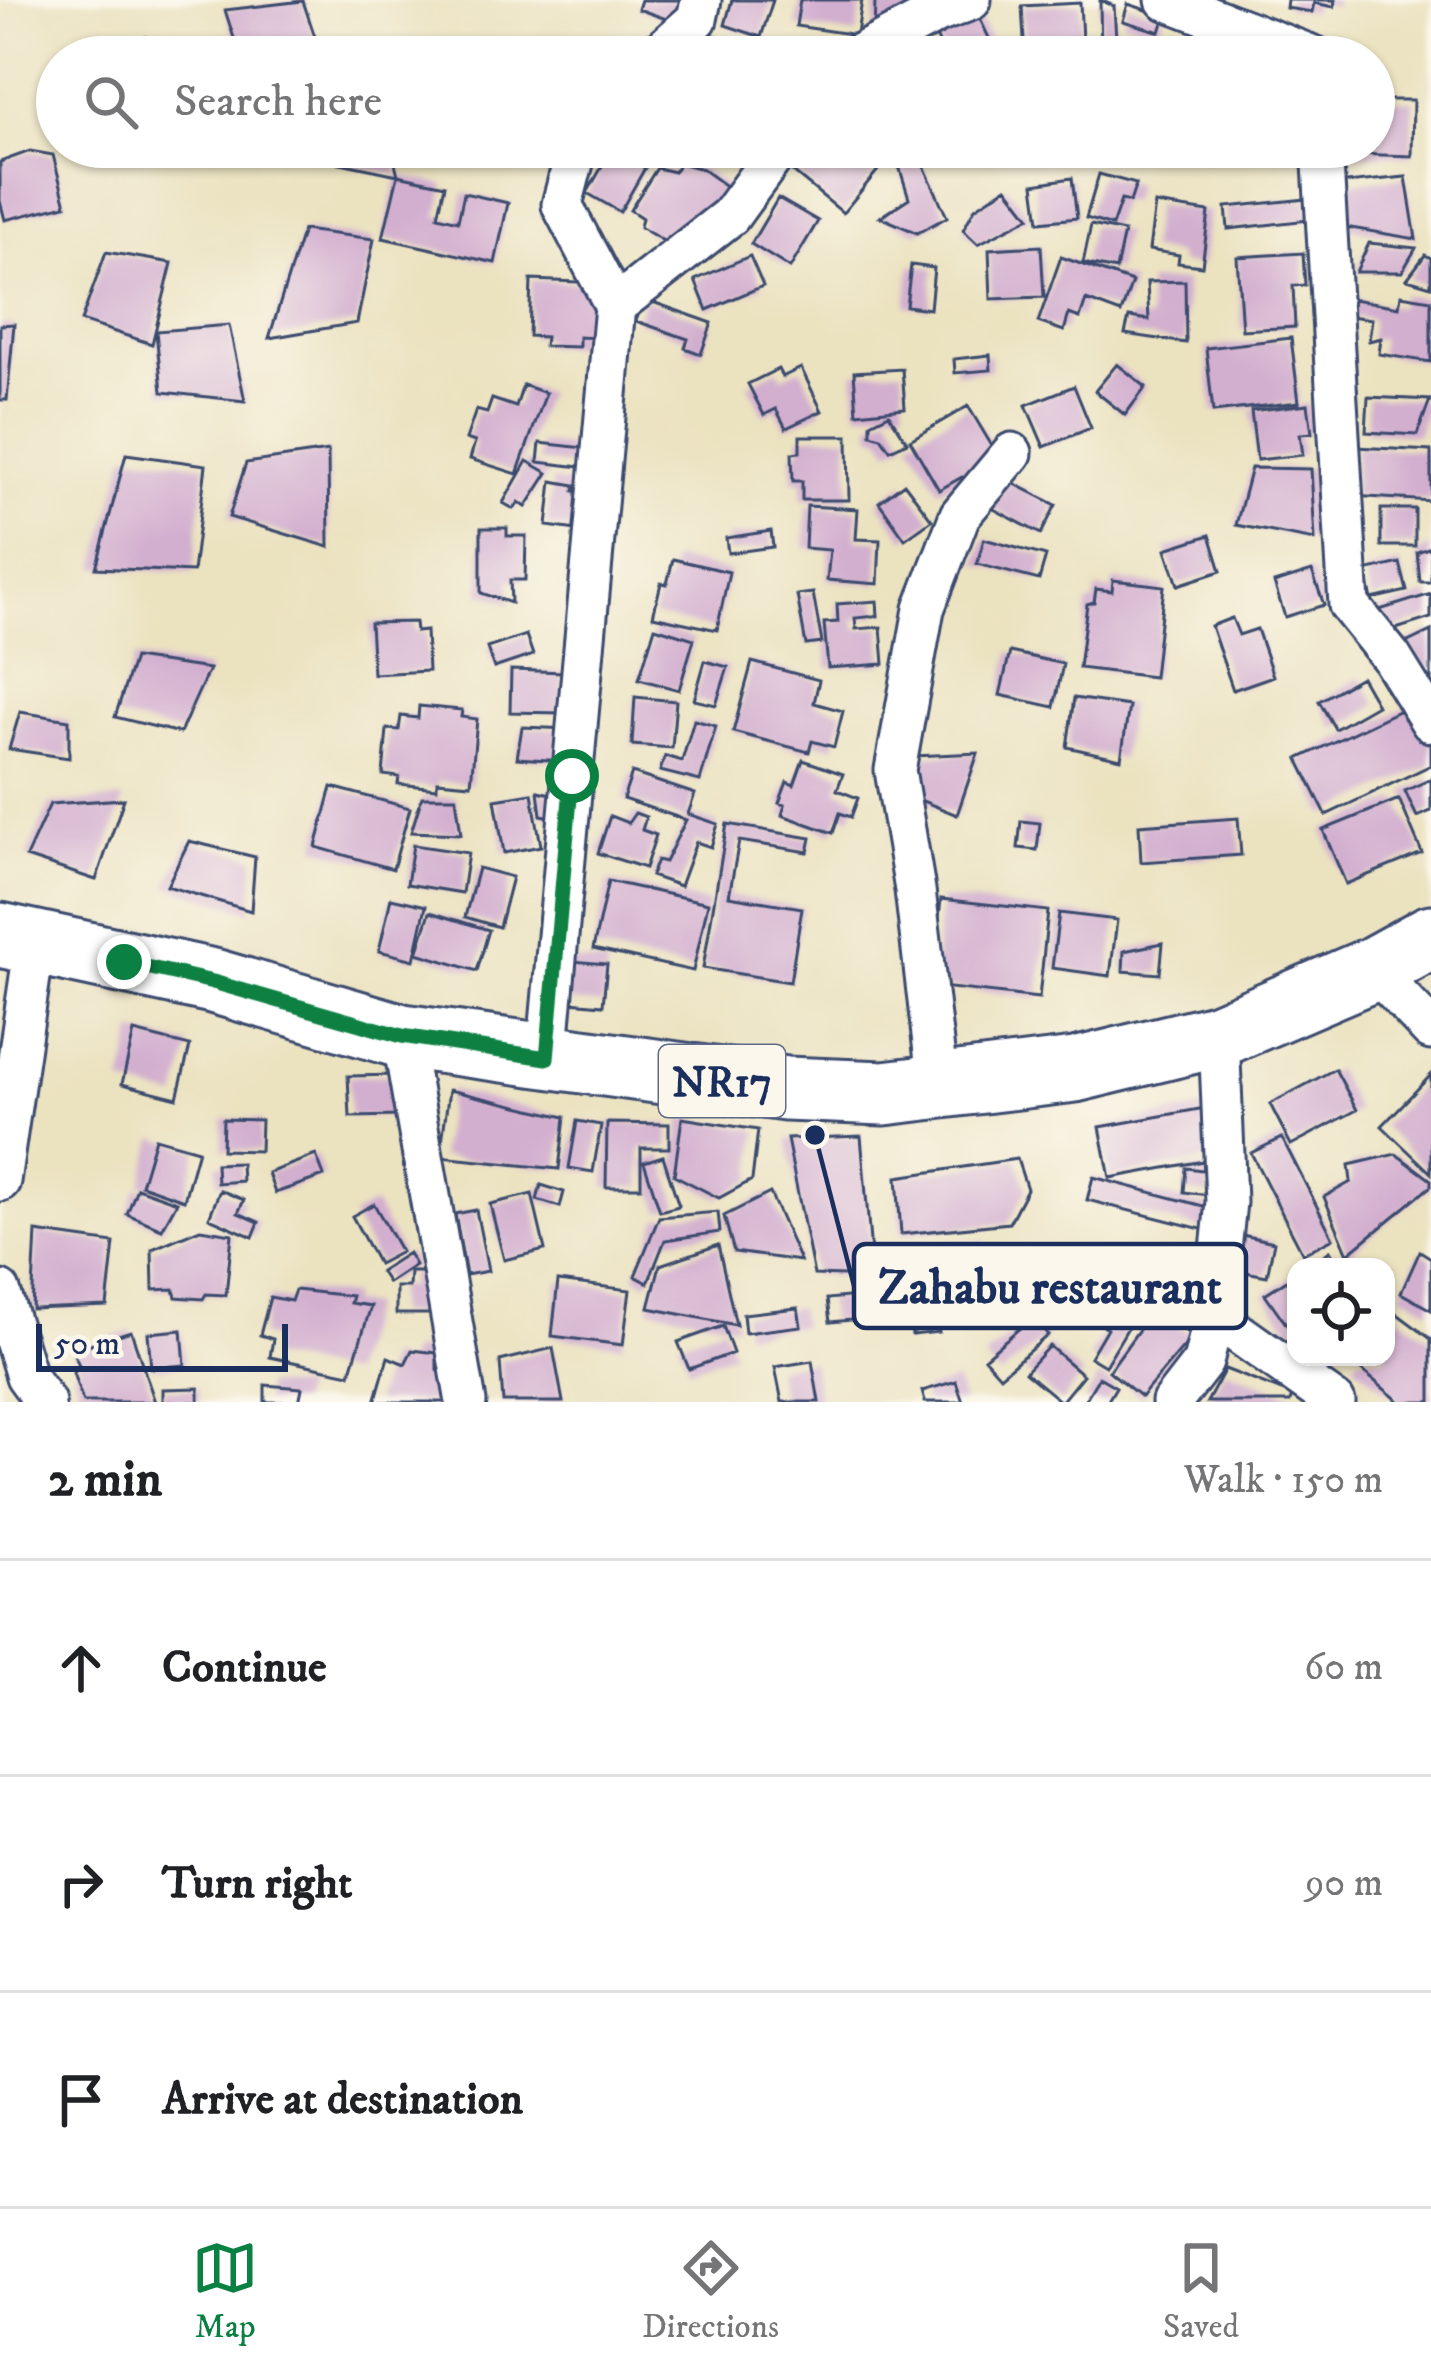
<!DOCTYPE html>
<html lang="en">
<head>
<meta charset="utf-8">
<style>
  body { margin:0; font-family:"IM FELL DW Pica",serif; background:#f6f6f6; color:#202124 }
  .controls { position:absolute; right:36px; bottom:36px; display:grid; overflow:hidden; border-radius:24px; box-shadow:0 3px 9px #0004 }
  .controls button { width:108px; height:108px; display:grid; place-items:center; padding:0; border:0; border-bottom:3px solid #e0e0e0; background:#fff; color:#202124; font:60px sans-serif }
  .scale { position:absolute; left:36px; bottom:30px; width:252px; box-sizing:border-box; padding-left:12px; border:6px solid #1b2f5e; border-top:0; font-size:33px; line-height:42px; white-space:nowrap; color:#1b2f5e; -webkit-text-stroke:9px #fbf7ec; paint-order:stroke }
  .stop { position:absolute; width:36px; height:36px; margin:-27px; border:9px solid #0b8043; border-radius:50%; background:#fff }
  .stop.end { background:#0b8043; border-color:#fff; box-shadow:0 3px 12px #0008 }
  .list { margin:0; padding:0; list-style:none }
  h2 { display:flex; justify-content:space-between; align-items:center; height:156px; margin:0; padding:0 48px; font-size:51px }
  h2 small { font-size:39px; font-weight:400; color:#757577 }
  .list li { display:grid; grid-template-columns:78px 1fr auto; gap:36px; align-items:center; box-sizing:border-box; height:216px; padding:0 48px; border-top:3px solid #e0e0e0 }
  .list b { display:block; font-size:45px; white-space:nowrap }
  .list em { font-size:39px; font-style:normal; color:#757577 }
  .icon { flex:none; width:66px; height:66px; fill:none; stroke:currentColor; stroke-width:2; stroke-linecap:round; stroke-linejoin:round }
  .map { position:relative; flex:none; width:1431px; height:1402px; overflow:hidden }
  .search { position:absolute; background:#fff; box-shadow:0 3px 9px #0004; left:36px; right:36px; top:36px; height:132px; display:flex; align-items:center; gap:30px; box-sizing:border-box; padding:0 42px; border-radius:66px; color:#757577; font-size:45px }
  .sheet { height:804px; background:#fff }
  nav { display:flex; justify-content:space-around; align-items:center; box-sizing:border-box; height:168px; border-top:3px solid #e0e0e0; background:#fff; font-size:33px; color:#757577 }
  nav a { display:grid; justify-items:center; gap:6px }
  nav .on { color:#0b8043 }
  .map>svg:first-child { display:block }
</style>
</head>
<body>
<div class="map">
<svg width="1431" height="1402" viewBox="0 0 1431 1402">
  <rect width="100%" height="100%" fill="#fbf7ec"/>
  <filter id="ink" filterUnits="userSpaceOnUse"><feTurbulence type="fractalNoise" baseFrequency=".00833" numOctaves="2"/><feDisplacementMap in="SourceGraphic" scale="24" xChannelSelector="R" yChannelSelector="G"/><feConvolveMatrix kernelMatrix="1 2 1 2 8 2 1 2 1" color-interpolation-filters="sRGB"/></filter>
  <filter id="wash" filterUnits="userSpaceOnUse"><feTurbulence type="fractalNoise" baseFrequency=".004" numOctaves="4" result="noise"/><feDisplacementMap in="SourceGraphic" scale="48" xChannelSelector="R" yChannelSelector="G"/><feGaussianBlur stdDeviation="2.7" result="paint"/><feColorMatrix in="noise" values="0 0 0 0 0 0 0 0 0 0 0 0 0 0 0 0 0 1.4 0 .05"/><feComposite in="paint" operator="in"/></filter>
  <g filter="url(#wash)">
    <rect width="100%" height="100%" fill="#ebe2c0"/>
    <g id="blocks">
      <path fill="#d2aecf" d="M641,0h51l-9,25 -45,-16z
        M732,0h41l-12,37 -36,-12z
        M800,0h62l-5,35 -61,-9z
        M948,0l-74,33 1,-32z
        M1100,0l14,6 3,50 -16,1z
        M1287,0h48l-1,7 -20,-4 -2,9 -26,-4z
        M303,1l18,54 -81,2 -15,-47z
        M1080,3l3,54h-58l-3,-51z
        M1128,4l37,12 -5,16 -37,-11z
        M974,6l22,47 -41,4 -2,-4 -8,4 -9,-21 27,-12z
        M711,34l39,15 -9,8h-34l-12,-10z
        M145,37l7,20h-49z
        M1374,100h39l-1,56 -59,-2v-7h21z
        M326,147h65l7,28 -72,-15z
        M690,147h33l-17,13 -28,-2z
        M794,147h103l-54,66 -50,-41 13,-15z
        M1151,147h59l-1,12 -58,-7z
        M916,148l31,69 -30,16 -37,-16 29,-19 -9,-29 -9,-11z
        M612,149l33,19 -25,44 -33,-19z
        M30,151l23,4 13,50 -61,15 -5,-19v-39z
        M680,163l22,6 25,18 -42,55 -15,3 -30,-18 2,-9 -12,-8 27,-42 17,4z
        M1099,174l37,10 -6,18 -9,-2 -9,26 -26,-8z
        M398,175l47,10 -7,31 20,5 6,-28 44,10 -13,60 -112,-25z
        M1406,177l10,62 -77,-13 -3,-42z
        M1072,178l5,40 -38,4 -5,-38z
        M1007,187l23,30 -52,27 -15,-14 12,-22z
        M778,198l40,23 -28,47 -39,-24z
        M1307,199l2,21 -81,9 -2,-22z
        M1155,204l54,8 -7,54 -24,-3 1,-8 -30,-5z
        M1091,225l33,7 -8,38 -33,-7z
        M303,230l71,9 -17,84 -88,15z
        M1369,243l47,5 -14,24h-46z
        M1041,246l3,51 -53,2 -2,-50z
        M106,252l66,11 -20,81 -71,-23z
        M1303,253l2,32 -12,1 2,41 -53,3 -5,-73z
        M1425,255l6,3v28l-24,-7z
        M750,256l13,30 -56,24 -12,-30z
        M1061,257l71,25 -11,31 -35,-13 -6,18 -11,-4 -5,17 -26,-9z
        M911,265l23,3 -4,41 -24,-3z
        M531,280l70,3 -2,55 -20,-1v10l-35,-1 1,-9 -16,-1z
        M1185,281l1,62 -61,-9 4,-17 20,3 -2,-38z
        M1401,295l30,5v62l-52,-8 2,-16 -12,3 3,-22 -22,-3 3,-17 46,8z
        M644,299l68,24 -11,31 -16,-6 3,-9 -52,-18z
        M14,324l-7,76h-7v-75z
        M229,325l16,76 -83,-9 -6,-61z
        M1291,338l8,64 -86,10 -7,-64z
        M990,355l1,15 -36,3 -1,-14z
        M1117,364l29,23 -21,28 -30,-24z
        M801,368l21,43 -36,17 -10,-19 -12,6 -16,-31 30,-15 4,8z
        M902,369l3,39 -48,5 -3,-41z
        M523,385l23,8 -29,81 -47,-15 5,-17 -9,-3 10,-29 11,3 5,-14 24,8z
        M1074,386l17,42 -47,19 -18,-42z
        M1368,397l62,3 -13,35 -51,-3z
        M1308,404l4,29 -12,1 3,21 -46,5 -6,-49z
        M968,406l30,50 -31,24 -5,-3 -23,13 -29,-50z
        M889,414l18,28 -17,8 -9,-13 -10,-3v-11z
        M800,436h48l1,64h-47v-19h-9l-1,-28 8,-1z
        M540,443l44,5 -3,19 -43,-5z
        M1356,447l75,4v50l-78,-5z
        M328,451l1,96 -100,-30 17,-54z
        M126,454l80,11 -13,107 -97,-4z
        M527,461l21,12 -22,34 -7,-5 -5,7 -11,-6z
        M1251,468l60,1 4,71 -79,-15z
        M1001,477l55,28 -15,29 -55,-29z
        M552,481l23,4 -1,6 7,1 -4,38 -30,-4z
        M904,483l28,37 -27,19 -26,-37z
        M807,506l51,3 -2,30 24,1 -2,44 -51,-4 3,-30 -25,-2z
        M1381,509h34v37h-34z
        M481,528h26v8h19l-1,44h-15l1,23 -30,-10z
        M771,531l2,16 -45,6 -2,-15z
        M1210,535l11,36 -43,14 -12,-36z
        M984,539l62,17 -7,24 -62,-16z
        M1431,547v35h-11l-3,-30z
        M673,559l56,13 -12,58 -64,-14 8,-33 6,1z
        M1400,563l7,28 -35,8 -7,-28z
        M1312,571l12,34 -39,12 -11,-34z
        M1113,580l51,6 -10,91 -75,-9 8,-64 7,-2 2,-13 16,2z
        M813,593l9,50 -16,2 -9,-50z
        M1431,594v24l-51,16 -7,-22z
        M877,601l1,15 -23,2 1,11 25,-2 3,37 -56,4 -4,-45 14,-1 -1,-18z
        M1232,618l7,17 18,-6 16,47 -40,14 -22,-64z
        M415,622l1,10 10,-1 2,40 -55,3 -3,-51z
        M655,627l39,12 -15,51 -40,-11z
        M1431,631v54l-3,2 -22,-44z
        M526,635l7,20 -39,13 -7,-20z
        M1010,652l53,12 -9,43 -54,-12z
        M134,658l75,11 -29,64 -65,-16z
        M705,661l23,6 -12,38 -22,-5z
        M752,662l67,18 -5,23 29,8 -9,36 -22,-6 -3,11 -76,-20z
        M511,670l52,2v41l-53,-1z
        M1361,677l16,28 -42,24 -16,-28z
        M635,697l41,4 -4,47 -40,-3z
        M1074,698l55,8 -8,53 -54,-12z
        M1413,704l18,36v25l-105,50 -28,-56z
        M419,706l43,4 -1,7 16,2 -6,65 -34,-3v7l-39,-4 1,-7 -16,-2 4,-46 12,1 2,-14 17,2z
        M20,712l49,8v38l-60,-9z
        M694,720l22,6 -16,55 -40,-10 5,-15 17,5z
        M522,727l48,2 -6,32 -47,-3z
        M978,753l-21,62 -42,-17 -1,-42z
        M803,760l40,14 -6,16 21,8 -7,19 -11,-4 -7,20 -51,-18 3,-10 -6,-2 8,-21 7,3z
        M632,773l63,21 -7,20 30,10 -7,23 -15,-5 -16,44 -29,-10 6,-16 8,2 21,-42 -63,-21z
        M1431,779v32l-14,6 -12,-26z
        M332,787l78,21 -17,61 -77,-22z
        M538,791l26,6 -2,22 -21,-4z
        M532,793l9,53 -37,7 -9,-54z
        M422,797h34l5,37 -50,-2z
        M124,799l-28,81 -70,-23 24,-53z
        M1399,799l23,54 -76,31 -23,-54z
        M635,813l11,4 -4,13 14,5 -11,33 -47,-15 12,-37 18,7z
        M1238,818l3,37 -100,7 -2,-37z
        M1021,821l19,2 -3,27 -19,-2z
        M727,824l84,14 -3,14 -69,-11 -10,55 73,12 -12,74 -87,-14z
        M189,841l66,16 -4,54 -84,-25z
        M413,845l55,8 -6,40 -55,-9z
        M478,868l34,9 -13,50 -34,-10z
        M608,881l100,22 -15,68 -100,-22z
        M391,898l35,8 -12,54 -35,-9z
        M941,899l107,12 -9,87 -107,-12z
        M430,912l59,18 -12,41 -60,-18z
        M1059,913l58,7 -7,56 -58,-8z
        M1163,943l-3,31 -37,-3 1,-20z
        M561,960l46,4 -4,41 -45,-4z
        M134,1032l56,14 -13,52 -55,-14z
        M1335,1069l22,41 -66,35 -21,-41z
        M399,1075l1,41 -50,1 -2,-41z
        M1431,1075v98l-49,-47z
        M449,1090l116,27 -6,52 -119,-12z
        M1205,1108l9,51 -104,19 -10,-51z
        M682,1118l76,12 -6,50 -33,18 -45,-23z
        M223,1119l38,1 -1,31 -38,-1z
        M577,1121l24,4 -8,47 -24,-4z
        M607,1123l62,1v24h-28v39h-35z
        M861,1136l12,141 -59,-2 -27,-136z
        M155,1138l43,12 -14,50 -43,-15z
        M1282,1138l51,100 -30,16 -52,-101z
        M1396,1154l35,26v6l-83,68 -24,-57 27,-15 -2,-17z
        M316,1155l8,21 -49,17 -7,-20z
        M663,1156l16,50 -19,5 -16,-49z
        M1017,1159l10,30 -18,34 -108,11 -4,-57z
        M241,1163l1,18 -25,2 -1,-19z
        M1186,1168l25,3 -3,24 -24,-3z
        M1093,1177l118,31 -6,22 -118,-30z
        M541,1185l23,7 -4,15 -23,-7z
        M137,1188l40,14 -15,27 -35,-15z
        M220,1190l24,10 -6,13 21,9 -6,15 -44,-19z
        M770,1193l30,68 -66,-9 -10,-36z
        M532,1194l13,56 -41,10 -14,-56z
        M374,1204l27,48 -23,12 -26,-48z
        M476,1210l12,61 -22,4 -11,-61z
        M718,1212l2,20 -55,8 -17,43 -13,-7 24,-59z
        M200,1229l32,5 -6,61 -20,-1 -3,5 -27,-2 -2,-8 -21,1 -1,-41z
        M36,1232l78,11 -7,63 -75,3z
        M1242,1235l32,7 -7,34 -32,-6z
        M985,1242l1,23 -38,1 1,17 30,-1 1,16 -39,1 -2,-55z
        M718,1245l18,80 -87,-17 11,-43z
        M1330,1251l9,16h-33z
        M1420,1251l11,7v52l-30,-17z
        M408,1253l7,12 -27,18 -8,-12z
        M410,1272h24v42h-38v-27h13z
        M1296,1274v64l-31,-44z
        M932,1279l7,53 -27,3 -6,-53z
        M558,1281l72,9 -7,55 -71,-9z
        M295,1290l57,6 -2,7 21,3 -21,68 -80,-17 3,-18 -13,-4 10,-38 21,4z
        M1089,1293l44,26 -28,47 -15,-9 17,-29 -29,-17z
        M879,1294l3,23 -52,5 -3,-23z
        M798,1308l3,18 -56,7 -2,-19z
        M1153,1310l40,26 -52,61 -32,-26z
        M1396,1313l35,26v63h-31l-46,-38 6,-7h26v-31z
        M1033,1317l15,18 -48,41 -16,-18z
        M723,1326l10,27 -44,16 -11,-27z
        M182,1330l3,35 -34,3 -3,-35z
        M131,1331l24,71h-72l-10,-29 6,-8 -7,-15z
        M1049,1346l34,29 -22,27 -36,-30z
        M553,1348l10,54h-60l-3,-41z
        M412,1350l25,3v17l14,2 -7,30h-69l13,-45 17,7z
        M812,1361l7,41h-37l-7,-35z
        M1225,1369l67,26 -2,7h-83z
        M1099,1377l17,10 -9,15h-23z
        M956,1381l7,21h-38l-3,-11z
        M265,1385l37,3 -3,14h-34z
        M199,1388v14h-36v-13z"/>
    </g>
  </g>
  <g filter="url(#ink)">
    <use href="#blocks" fill-opacity="0" stroke="#3a4a6d" stroke-width="3"/>
    <g fill="none" stroke-linecap="round" stroke-linejoin="round">
      <g stroke="#3a4a6d" stroke-width="45">
        <path id="minor" d="M1166,0l150,57
          M654,57l43,-38 4,-19
          M854,57l83,-44 34,-13
          M1322,147l27,458 42,52 40,65
          M615,306l115,-90 50,-69
          M1373,969l58,61
          M402,1036l64,366
          M547,1058l68,-752 -53,-101 15,-58
          M938,1086l-23,-196 -20,-120 29,-161 36,-94 52,-62
          M0,1181l35,-238
          M0,1291l26,85 19,26
          M1214,1316l121,86
          M1172,1402l31,-40 11,-46 12,-114 -7,-167"/>
      </g>
      <g stroke="#3a4a6d" stroke-width="69">
        <path id="primary" d="M0,935l213,46 189,55 384,53 98,4 191,-23 144,-35 154,-66 58,-32"/>
      </g>
      <use href="#minor" stroke="#fff" stroke-width="39"/>
      <use href="#primary" stroke="#fff" stroke-width="63"/>
    </g>
  </g>
  <g fill="none" stroke-linecap="round" stroke-linejoin="round" filter="url(#ink)">
    <path stroke="#0b8043" stroke-width="15" d="M124,962l89,20 189,54 145,22 25,-282"/>
  </g>
  <g text-anchor="middle" stroke-width="10" stroke-linejoin="round" paint-order="stroke">
    <rect fill="#fbf7ec" stroke="#5e6b89" stroke-width="3" x="659" y="1045" width="126" height="72" rx="9"/>
    <g font-size="42" font-weight="bold" fill="#1b2f5e">
      <text x="722" y="1096">NR17</text>
    </g>
  </g>
  <path fill="none" stroke="#1b2f5e" stroke-width="4.5" d="M815 1135L854 1286"/>
  <circle fill="#1b2f5e" stroke="#fbf7ec" stroke-width="4.5" cx="815" cy="1135" r="12"/>
  <rect fill="#fbf7ec" stroke="#1b2f5e" stroke-width="4.5" x="854" y="1244" width="392" height="84" rx="12"/>
  <g font-size="48" text-anchor="middle" font-weight="bold" fill="#1b2f5e">
    <text x="1050" y="1303">Zahabu restaurant</text>
  </g>
</svg>
<div class="controls">
<button><svg class="icon" aria-label="locate" viewBox="0 0 24 24"><circle cx="12" cy="12" r="6"/><path d="M12 2v4M12 18v4M2 12h4M18 12h4"/></svg></button>
</div>
<div class="scale">50 m</div>
<div class="stop" style="left:572px;top:776px"></div>
<div class="stop end" style="left:124px;top:962px"></div>
<div class="search"><svg class="icon" aria-label="search" viewBox="0 0 24 24"><circle cx="10" cy="10" r="6"/><path d="M15 15l6 6"/></svg>Search here</div>
</div>
<section class="sheet">
<h2>2 min<small>Walk · 150 m</small></h2>
<ul class="list">
<li><svg class="icon" aria-label="ahead" viewBox="0 0 24 24"><path d="M12 20V5M6 11l6-6 6 6"/></svg><div><b>Continue</b></div><em>60 m</em></li>
<li><svg class="icon" aria-label="right" viewBox="0 0 24 24"><path d="M7 20v-9h11M14 6l5 5-5 5"/></svg><div><b>Turn right</b></div><em>90 m</em></li>
<li><svg class="icon" aria-label="arrive" viewBox="0 0 24 24"><path d="M6 21V4h12l-3 4 3 4H6"/></svg><div><b>Arrive at destination</b></div></li>
</ul>
</section>
<nav>
<a class="on"><svg class="icon" aria-label="map" viewBox="0 0 24 24"><path d="M3 6l6-2 6 2 6-2v14l-6 2-6-2-6 2zM9 4v14M15 6v14"/></svg>Map</a>
<a><svg class="icon" aria-label="directions" viewBox="0 0 24 24"><path d="M12 3l9 9-9 9-9-9zM9 14v-3h6M13 9l2 2-2 2"/></svg>Directions</a>
<a><svg class="icon" aria-label="saved" viewBox="0 0 24 24"><path d="M7 4h10v16l-5-4-5 4z"/></svg>Saved</a>
</nav>
</body>
</html>
